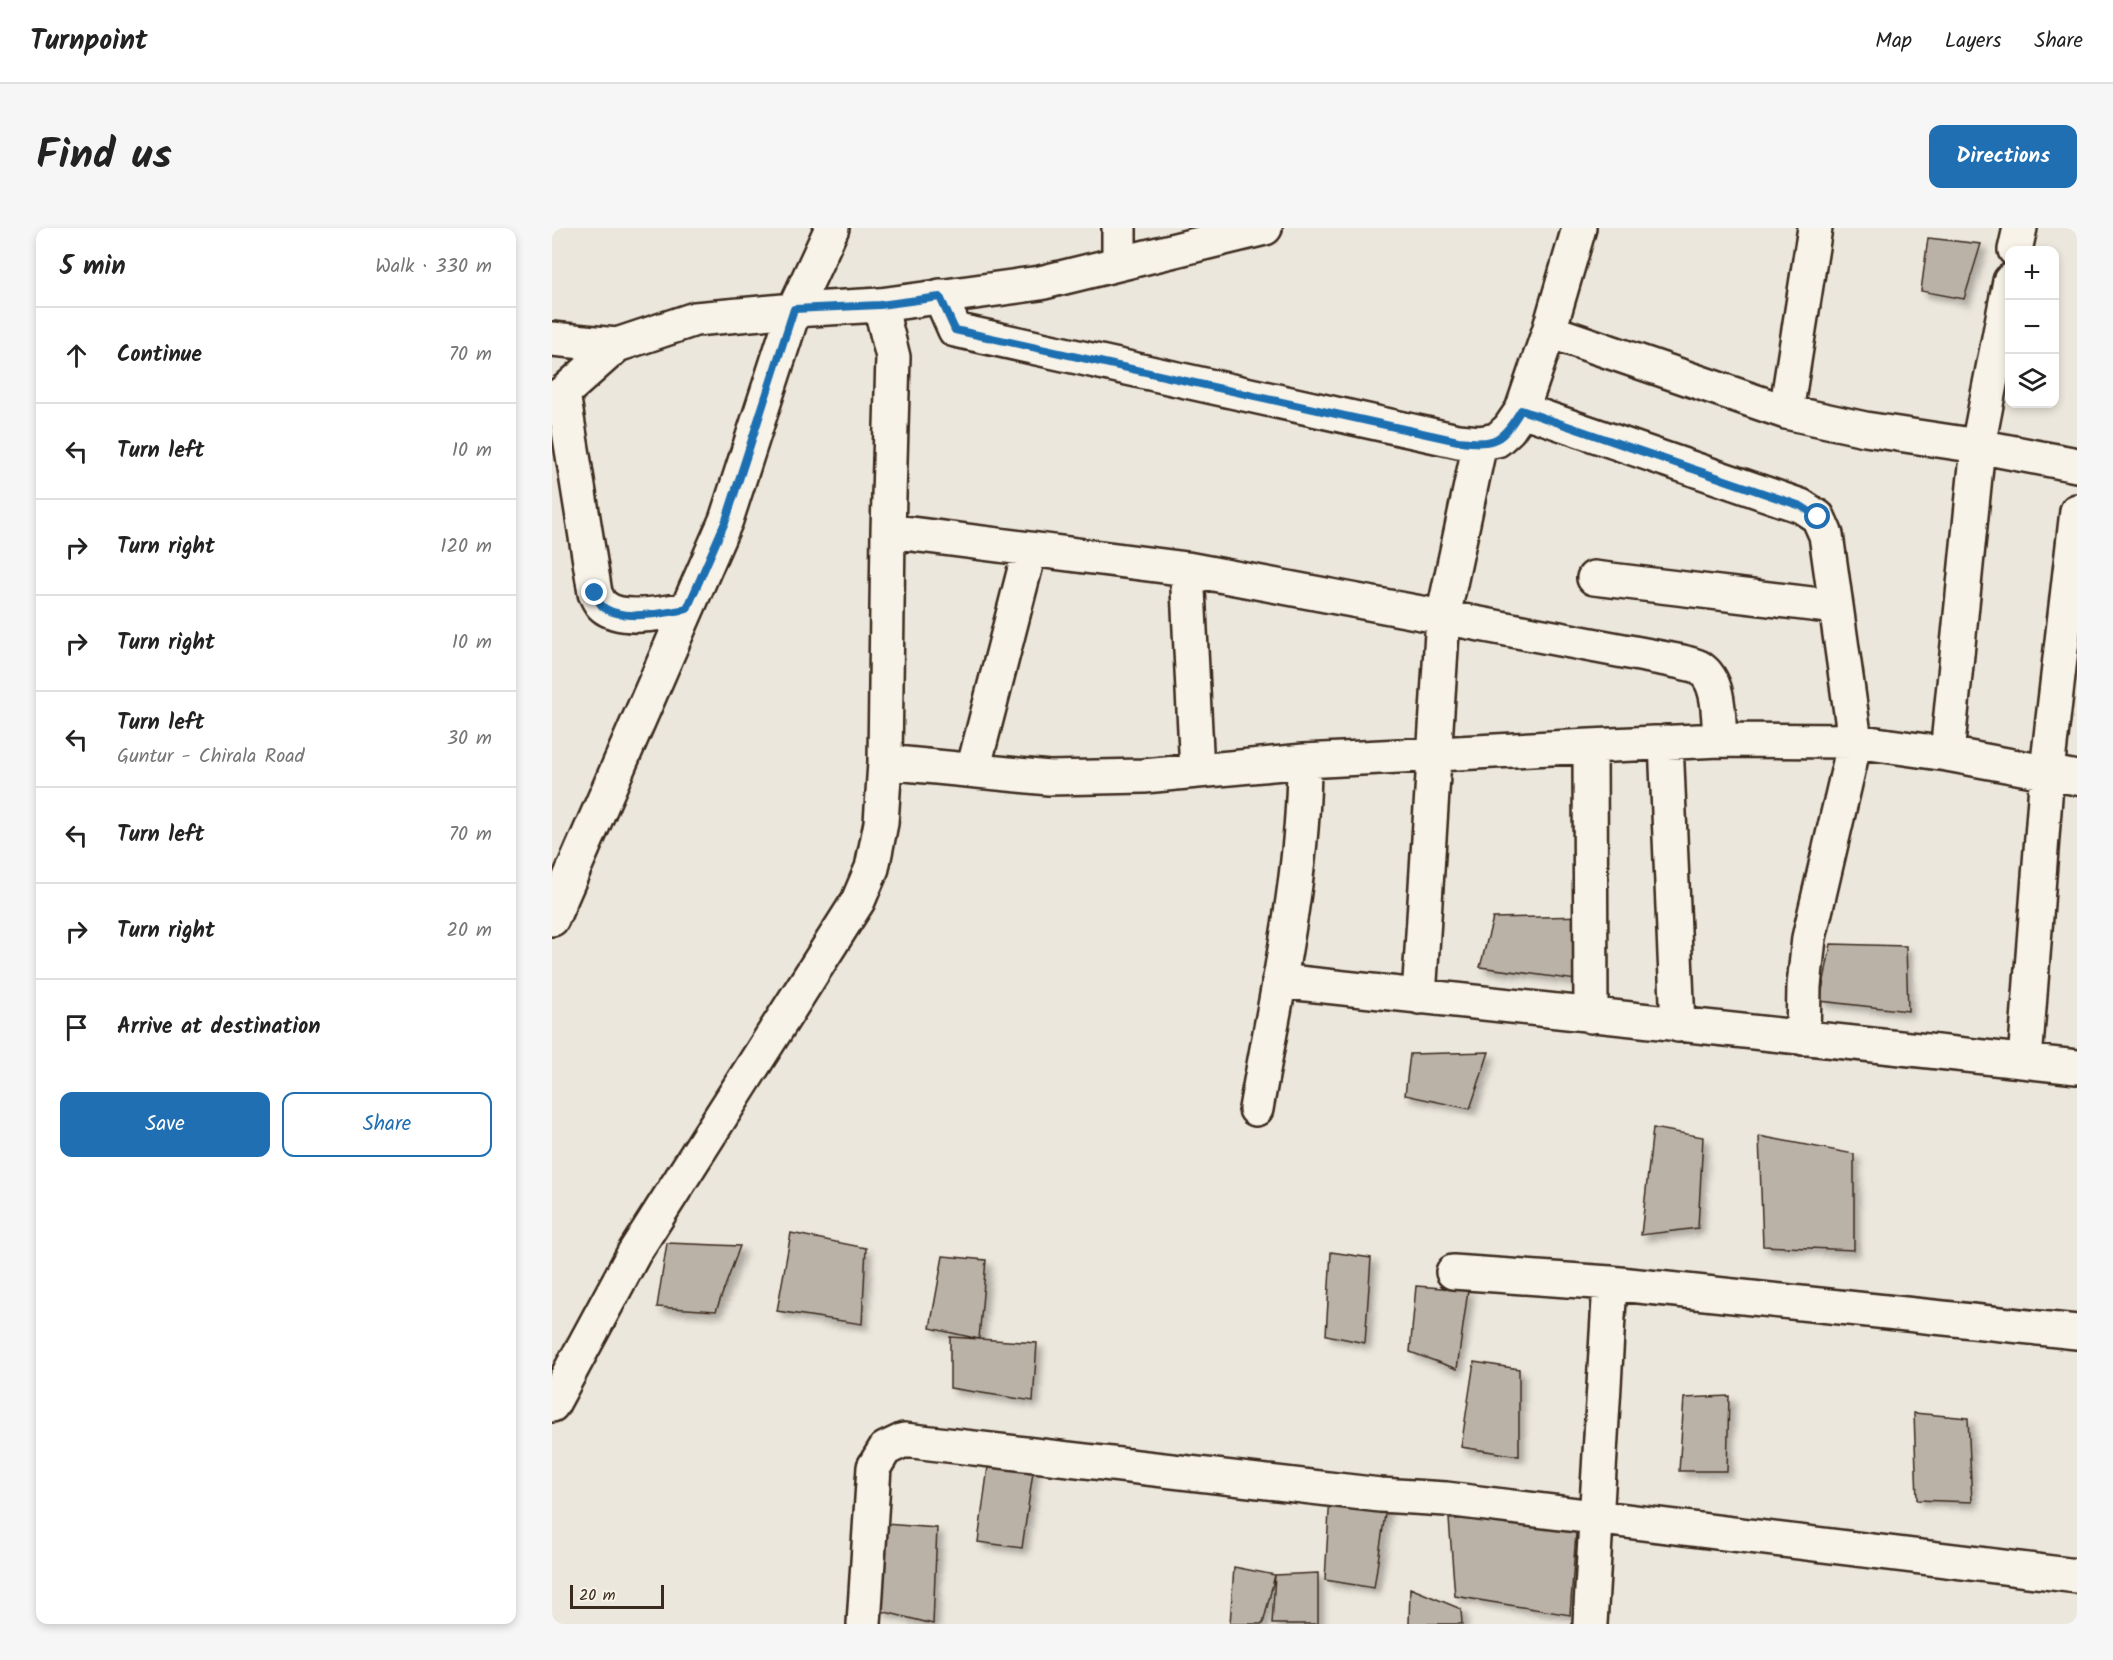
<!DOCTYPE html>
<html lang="en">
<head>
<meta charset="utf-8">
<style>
  body { margin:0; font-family:Kalam,sans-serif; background:#f6f6f6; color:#222 }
  .controls { position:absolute; right:18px; top:18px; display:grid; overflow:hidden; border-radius:12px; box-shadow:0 3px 9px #0003 }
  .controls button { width:54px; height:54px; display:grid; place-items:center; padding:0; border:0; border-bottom:2px solid #e0e0e0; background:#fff; color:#222; font:30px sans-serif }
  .scale { position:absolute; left:18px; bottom:15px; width:94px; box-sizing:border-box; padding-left:6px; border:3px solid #3b2a1e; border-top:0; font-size:16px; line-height:21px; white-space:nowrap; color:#3b2a1e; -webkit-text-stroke:4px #f7f3e8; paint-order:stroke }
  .stop { position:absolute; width:18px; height:18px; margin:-14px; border:4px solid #1f6fb2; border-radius:50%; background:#fff }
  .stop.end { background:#1f6fb2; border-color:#fff; box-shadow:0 2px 6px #0008 }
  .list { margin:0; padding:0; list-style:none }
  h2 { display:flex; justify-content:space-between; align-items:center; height:78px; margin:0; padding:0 24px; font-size:26px }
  h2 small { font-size:20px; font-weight:400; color:#767676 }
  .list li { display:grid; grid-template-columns:39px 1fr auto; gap:18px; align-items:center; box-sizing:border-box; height:96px; padding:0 24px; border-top:2px solid #e0e0e0 }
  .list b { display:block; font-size:22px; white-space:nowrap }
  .list p { margin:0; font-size:20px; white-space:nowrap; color:#767676 }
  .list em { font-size:20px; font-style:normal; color:#767676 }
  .actions { display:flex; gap:12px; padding:18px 24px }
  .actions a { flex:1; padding:14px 0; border:2px solid #1f6fb2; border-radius:12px; text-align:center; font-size:21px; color:#1f6fb2 }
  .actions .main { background:#1f6fb2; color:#fff }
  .icon { flex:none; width:33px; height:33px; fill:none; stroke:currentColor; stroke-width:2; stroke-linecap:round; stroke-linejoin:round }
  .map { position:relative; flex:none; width:1525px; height:1396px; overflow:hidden; border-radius:12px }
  header { display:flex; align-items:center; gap:36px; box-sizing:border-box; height:84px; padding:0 30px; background:#fff; border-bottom:2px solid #e0e0e0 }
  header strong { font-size:28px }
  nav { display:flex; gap:33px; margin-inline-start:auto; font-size:21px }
  .intro { display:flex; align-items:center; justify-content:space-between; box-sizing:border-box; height:144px; padding:0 36px }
  h1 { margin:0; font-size:42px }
  .button { padding:15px 27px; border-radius:12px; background:#1f6fb2; color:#fff; font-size:21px; font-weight:700 }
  main { display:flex; gap:36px; padding:0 36px }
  aside { flex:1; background:#fff; border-radius:12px; box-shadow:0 3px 9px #0003 }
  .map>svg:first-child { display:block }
</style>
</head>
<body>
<header>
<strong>Turnpoint</strong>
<nav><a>Map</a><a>Layers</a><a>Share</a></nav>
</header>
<div class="intro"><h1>Find us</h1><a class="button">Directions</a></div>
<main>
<aside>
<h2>5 min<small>Walk · 330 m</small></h2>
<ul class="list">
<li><svg class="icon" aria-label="ahead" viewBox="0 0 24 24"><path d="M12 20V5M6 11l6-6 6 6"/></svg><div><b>Continue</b></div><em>70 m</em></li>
<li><svg class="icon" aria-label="left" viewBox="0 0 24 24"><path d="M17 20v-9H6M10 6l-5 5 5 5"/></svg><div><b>Turn left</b></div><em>10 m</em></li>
<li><svg class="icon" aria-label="right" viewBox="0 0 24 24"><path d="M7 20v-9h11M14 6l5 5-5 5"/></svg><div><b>Turn right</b></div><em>120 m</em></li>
<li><svg class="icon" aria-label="right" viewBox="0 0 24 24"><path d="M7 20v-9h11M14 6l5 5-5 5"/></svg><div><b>Turn right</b></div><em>10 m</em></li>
<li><svg class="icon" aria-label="left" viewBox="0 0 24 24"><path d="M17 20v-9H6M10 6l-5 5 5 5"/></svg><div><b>Turn left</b><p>Guntur - Chirala Road</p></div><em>30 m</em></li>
<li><svg class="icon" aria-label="left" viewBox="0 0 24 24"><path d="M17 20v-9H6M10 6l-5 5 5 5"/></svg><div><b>Turn left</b></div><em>70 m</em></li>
<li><svg class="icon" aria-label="right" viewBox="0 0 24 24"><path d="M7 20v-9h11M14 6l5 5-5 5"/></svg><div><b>Turn right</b></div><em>20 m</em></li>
<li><svg class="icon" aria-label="arrive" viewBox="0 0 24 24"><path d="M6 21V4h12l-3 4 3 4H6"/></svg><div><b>Arrive at destination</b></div></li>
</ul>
<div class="actions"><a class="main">Save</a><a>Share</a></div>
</aside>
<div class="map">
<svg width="1525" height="1396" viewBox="0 0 1525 1396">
  <defs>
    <filter id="shadow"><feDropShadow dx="5.5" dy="5.5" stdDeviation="3" flood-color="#0004"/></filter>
  </defs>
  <rect width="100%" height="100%" fill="#ece7dc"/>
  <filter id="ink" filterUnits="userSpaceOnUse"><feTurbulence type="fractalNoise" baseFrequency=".0167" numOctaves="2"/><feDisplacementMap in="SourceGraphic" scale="12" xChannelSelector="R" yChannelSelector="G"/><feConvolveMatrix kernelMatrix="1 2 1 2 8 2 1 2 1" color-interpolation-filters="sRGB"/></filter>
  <g filter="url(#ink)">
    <path fill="#bab2a7" stroke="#3b2a1e" stroke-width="1.5" filter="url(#shadow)" d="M1376,10l53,6 -17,55 -43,-8z
      M1039,688v66l-111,-15 13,-49z
      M1279,716l75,2 2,65 -88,-10z
      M937,824l-19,57 -65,-14 5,-41z
      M1101,900l50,9 -5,91 -57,7z
      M1207,908l95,18v96l-91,-4z
      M239,1005l75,15 -4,76 -85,-13z
      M115,1015l73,3 -24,65 -59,-4z
      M779,1024l40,6 -6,85 -39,-8z
      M391,1028l43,4 -7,79 -49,-11z
      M864,1058l52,4 -11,79 -47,-17z
      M398,1109l87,6 -4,58 -83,-13z
      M922,1134l45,7v87l-58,-9z
      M1177,1168l-2,75h-48l5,-73z
      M1362,1185l54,5 4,84 -55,-2z
      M437,1231l45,6 -12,83 -44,-6z
      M778,1267l57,6 -13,87 -49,-8z
      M897,1291h128l-7,96 -115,-19z
      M333,1296l52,4 -4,96 -52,-13z
      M682,1339l41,8 -12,49h-33z
      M766,1345v51h-46l3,-49z
      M858,1360l51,21 1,15h-53z"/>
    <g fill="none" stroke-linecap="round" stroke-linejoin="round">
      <g stroke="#3b2a1e" stroke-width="38">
        <path id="minor" d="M1463,22l5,-22
          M567,35v-35
          M388,68l15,34 503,111 22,2 17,-3 12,-11 13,-19 27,-79 30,-103
          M997,103l237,81 79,17 113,17 99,19
          M0,111l65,6
          M11,165l32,200c2,4 4,10 8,13 18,16 62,7 84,3
          M970,182l279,96 17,11 8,18 29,206 -46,197 -5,48 -1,52
          M1234,184l29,-184
          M336,303l299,38 495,93c6,2 14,3 18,6 21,14 18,50 20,72
          M635,341l10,202
          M1042,350l242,29
          M1114,514l12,283
          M1038,518l1,270
          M1395,526l31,-308 32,-165
          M333,534l164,16 95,-2 160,-15 286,-15 130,-6 135,1 92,13 130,24
          M421,542l57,-221
          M0,691l174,-399 68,-210 38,-82
          M727,753l798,86
          M867,769l24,-380 37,-174
          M1473,833l22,-290 30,-260
          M704,881c20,-114 48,-233 48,-348
          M901,1044l157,11 467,49
          M0,1177l82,-152 224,-352 14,-33 9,-45 4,-61 3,-231 5,-174 -13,-52
          M312,1396l10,-157 11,-18 19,-9 476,55 66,4 631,77
          M1038,1396l20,-341"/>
      </g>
      <g stroke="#3b2a1e" stroke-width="38">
        <path id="primary" d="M0,172l11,-7 54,-48 78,-26 99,-9 86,-5 160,-22 225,-55"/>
      </g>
      <use href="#minor" stroke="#f7f3e8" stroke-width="33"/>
      <use href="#primary" stroke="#f7f3e8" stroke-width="33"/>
    </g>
  </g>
  <g fill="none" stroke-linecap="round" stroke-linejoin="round" filter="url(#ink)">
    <path stroke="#1f6fb2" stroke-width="8" d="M43,365c2,4 4,10 7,13 18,16 63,7 85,3l39,-89 68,-211 86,-4 60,-8 15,33 503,111c38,4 43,1 63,-31l280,96 17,11"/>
  </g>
</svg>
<div class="controls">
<button>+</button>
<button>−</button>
<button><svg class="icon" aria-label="layers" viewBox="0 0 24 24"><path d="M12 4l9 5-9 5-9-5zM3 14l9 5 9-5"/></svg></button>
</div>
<div class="scale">20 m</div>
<div class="stop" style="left:1266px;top:289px"></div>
<div class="stop end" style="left:43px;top:365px"></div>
</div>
</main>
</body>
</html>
